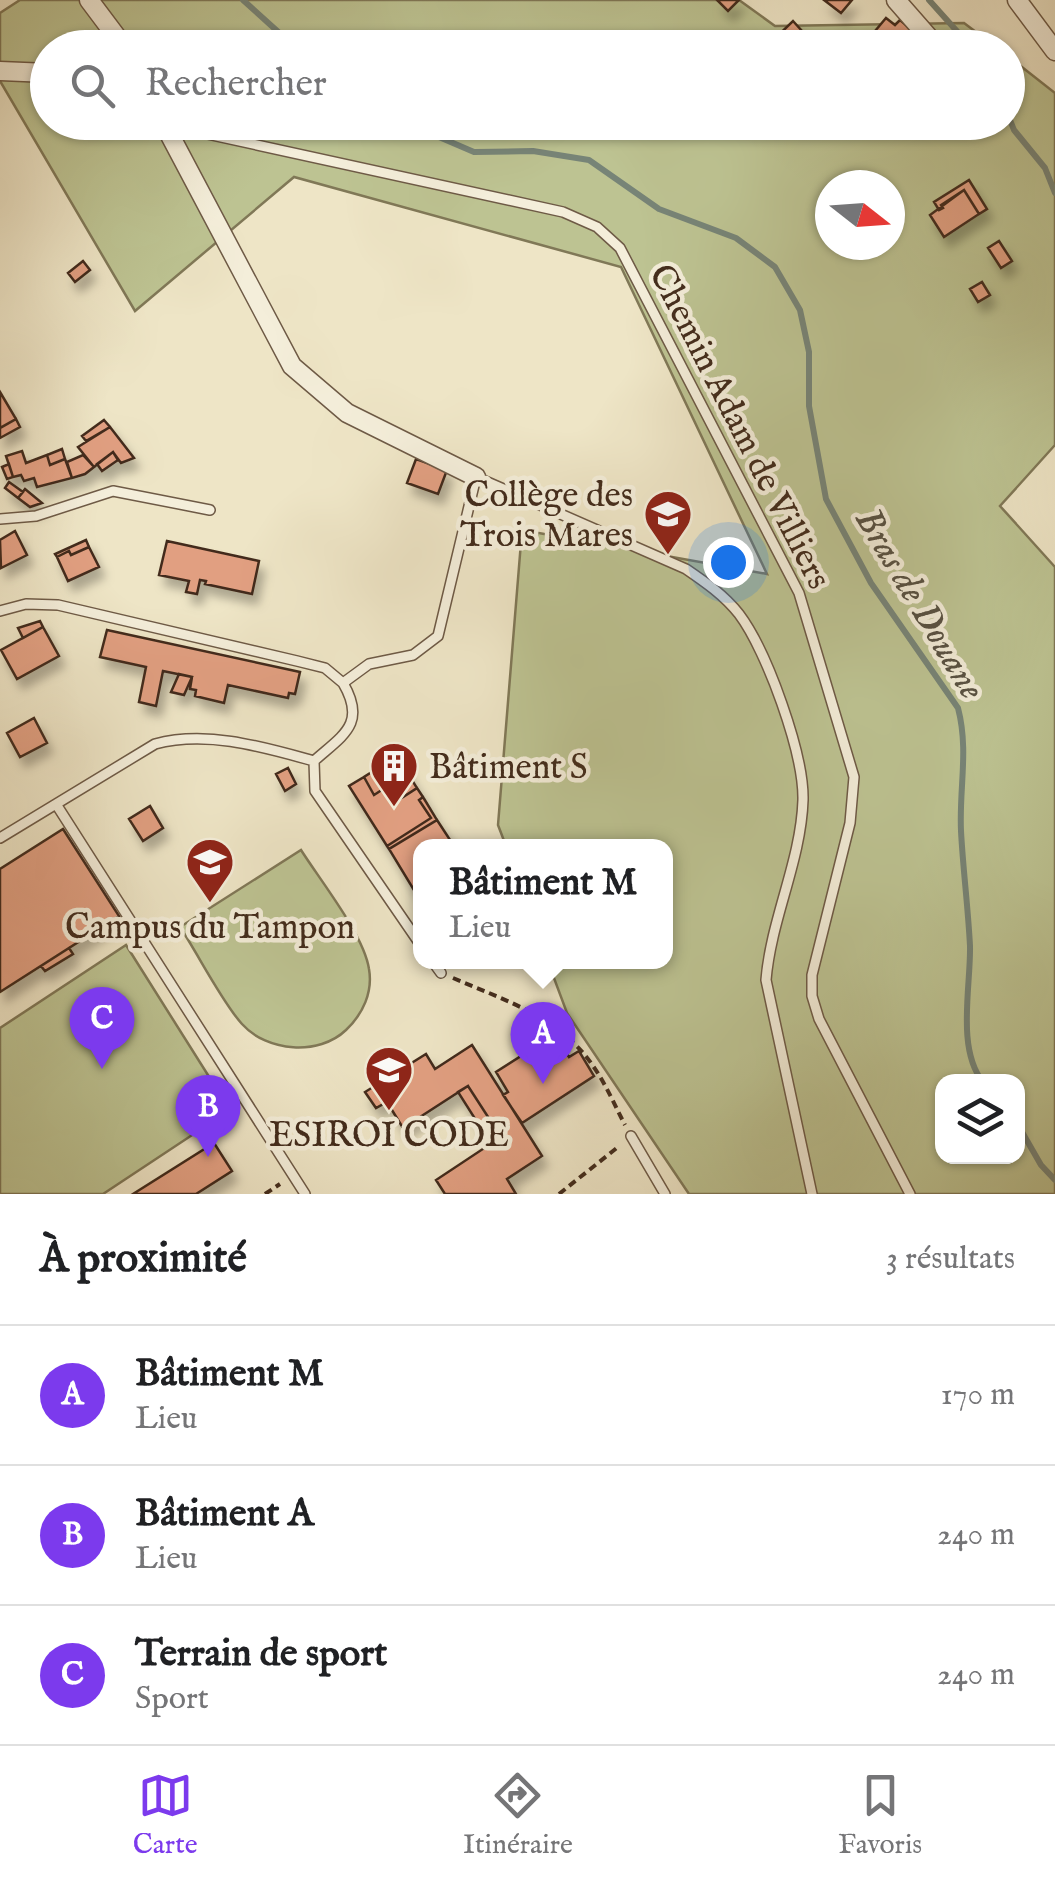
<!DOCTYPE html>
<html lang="fr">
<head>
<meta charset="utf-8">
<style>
  body { margin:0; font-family:"IM FELL English",serif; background:#f2f2f2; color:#202124 }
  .controls { position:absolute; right:30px; bottom:30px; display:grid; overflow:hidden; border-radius:20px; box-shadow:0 2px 8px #0004 }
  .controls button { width:90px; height:90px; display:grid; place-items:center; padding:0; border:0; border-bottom:2px solid #e0e0e0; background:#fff; color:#202124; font:50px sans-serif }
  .compass { position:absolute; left:815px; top:170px; width:90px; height:90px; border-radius:50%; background:#fff; box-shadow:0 2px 8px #0004; rotate:107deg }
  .you { position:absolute; left:728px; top:562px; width:35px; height:35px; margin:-25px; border:8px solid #fff; border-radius:50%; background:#1a73e8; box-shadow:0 0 0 15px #1a73e833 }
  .badge { display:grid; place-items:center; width:65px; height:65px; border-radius:50%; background:#7c3aed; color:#fff; font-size:32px; font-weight:700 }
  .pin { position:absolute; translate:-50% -82px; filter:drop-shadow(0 2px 5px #0008) }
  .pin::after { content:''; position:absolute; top:52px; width:35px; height:30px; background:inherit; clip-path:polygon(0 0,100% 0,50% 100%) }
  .popup { position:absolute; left:413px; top:839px; width:260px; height:130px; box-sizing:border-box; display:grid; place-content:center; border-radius:20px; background:#fff; filter:drop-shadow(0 2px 8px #0005); font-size:32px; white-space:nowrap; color:#757577 }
  .popup b { font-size:38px; color:#202124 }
  .popup::after { content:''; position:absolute; left:50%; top:100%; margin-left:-20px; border:20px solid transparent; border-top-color:#fff }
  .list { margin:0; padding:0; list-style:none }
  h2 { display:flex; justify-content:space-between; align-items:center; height:130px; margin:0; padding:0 40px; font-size:42px }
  h2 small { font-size:32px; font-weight:400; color:#757577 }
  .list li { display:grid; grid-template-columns:65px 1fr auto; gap:30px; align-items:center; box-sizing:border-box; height:140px; padding:0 40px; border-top:2px solid #e0e0e0 }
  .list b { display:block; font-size:38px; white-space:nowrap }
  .list p { margin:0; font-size:32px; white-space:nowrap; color:#757577 }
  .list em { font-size:32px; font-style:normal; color:#757577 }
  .icon { flex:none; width:55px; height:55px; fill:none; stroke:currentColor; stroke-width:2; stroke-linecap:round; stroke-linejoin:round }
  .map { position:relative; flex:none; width:1055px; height:1194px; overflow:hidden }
  .search { position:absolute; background:#fff; box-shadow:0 2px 8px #0004; left:30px; right:30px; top:30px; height:110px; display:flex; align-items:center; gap:25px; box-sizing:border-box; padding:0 35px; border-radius:55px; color:#757577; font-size:38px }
  .sheet { height:550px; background:#fff }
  nav { display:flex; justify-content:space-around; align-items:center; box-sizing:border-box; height:140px; border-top:2px solid #e0e0e0; background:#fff; font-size:28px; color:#757577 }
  nav a { display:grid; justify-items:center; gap:5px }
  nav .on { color:#7c3aed }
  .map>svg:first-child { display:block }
</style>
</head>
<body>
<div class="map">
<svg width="1055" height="1194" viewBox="0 0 1055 1194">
  <defs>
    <filter id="shadow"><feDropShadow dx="5.5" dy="10" stdDeviation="5" flood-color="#0004"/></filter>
  </defs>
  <rect width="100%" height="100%" fill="#eee5c6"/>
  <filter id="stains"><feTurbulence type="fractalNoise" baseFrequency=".002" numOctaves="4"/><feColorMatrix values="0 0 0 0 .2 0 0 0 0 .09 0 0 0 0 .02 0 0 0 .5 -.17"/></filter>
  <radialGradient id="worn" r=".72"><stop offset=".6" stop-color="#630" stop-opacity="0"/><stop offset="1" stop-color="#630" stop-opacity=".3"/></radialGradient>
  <path fill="#bdc392" stroke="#807857" stroke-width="2.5" fill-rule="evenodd" d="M20,0h719l36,26 189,-3 32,24 -948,1v74h960v-66l47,37v352l-55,61 55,61v627h-366l-122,-181 -19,-51h118v-116h-160l-8,-21 24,-295 245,44 -146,-307 -327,-90 -159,134 -135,-230v-68zM830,185h60v60h-60zM942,1082h76v74h-76z
    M301,850c19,30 63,85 68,119 4,23 -6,45 -23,61 -27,26 -79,22 -104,-6 -20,-22 -44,-70 -62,-97z
    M126,945l104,165 -127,84h-103v-166z"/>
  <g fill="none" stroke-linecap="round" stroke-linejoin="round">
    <path stroke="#778477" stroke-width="6" d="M243,0l53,48
      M929,0l43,48
      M1008,115l6,15 31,38 10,25
      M404,122l70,30 59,-1 56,9 70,49 77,29 39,29 25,43 9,42v54l17,93 45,84 87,125c11,42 1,80 3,123 2,38 7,76 9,115 1,39 -14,103 13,136
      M1018,1125l23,40 14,15"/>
  </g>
  <path fill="#e19f81" stroke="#432c1c" stroke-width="2.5" filter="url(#shadow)" d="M717,0h22l-11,11z
    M824,0h28l-11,13z
    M886,18l9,7 5,-5 19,16 -10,12h-26l-13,-11z
    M793,21l18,20 -7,7h-39z
    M969,180l18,29 -8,5 -15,-24 -23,15 2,3 -4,2 -5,-8z
    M964,190l15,24 -35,23 -14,-22z
    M999,241l13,20 -11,7 -13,-20z
    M83,261l7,9 -15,12 -7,-9z
    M982,282l8,13 -12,7 -8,-13z
    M0,392l16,27 -16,9z
    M16,419l4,8 -20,11v-10z
    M104,420l6,7 -24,14 -4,-5z
    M110,427l24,31 -13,5 -8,-11 -19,15 -16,-20z
    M62,449l3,10 -15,6 -3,-10z
    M22,451l4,12 21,-8 3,10 15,-6 7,19 -35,9 -3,-9 -10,3 -3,-6 -8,2 -7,-21z
    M113,452l5,8 -16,11 -5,-7z
    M83,455l11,12 -9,7 -13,4 -5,-16z
    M416,459l31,11 -9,24 -31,-11z
    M9,464l4,13 -6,2 -5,-12z
    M9,482l14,10 -5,6 -13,-10z
    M25,489l17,14 -12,4 -12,-9z
    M15,531l12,24 -26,13 -1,-28z
    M86,540l3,7 -18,8 -2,-4 -12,6 -2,-3z
    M167,541l92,20 -7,33 -47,-10 1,-3 -6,-1 -3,14 -11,-2 3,-11 -30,-6z
    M89,547l10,20 -31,14 -11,-24 12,-6 2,4z
    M40,621l3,6 -20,11 -5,-10z
    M43,627l16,29 -42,23 -16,-29z
    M107,630l193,42 -5,22 -6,-1 -1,5 -60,-13 -4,18 -29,-7 1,-6 -6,-1 2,-12 -29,-6 -7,35 -17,-4 7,-35 -46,-10z
    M179,674l13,3 -8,18 -13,-3z
    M34,718l13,25 -27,14 -13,-24z
    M397,756l20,32 -17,11 -9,-15 -17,11 -10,-18z
    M288,768l8,16 -11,7 -9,-17z
    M364,777l10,18 17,-11 9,15 17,-11 6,9 -4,3 12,18 -44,28 -38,-60z
    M423,797l14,23 -48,29 -2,-3 44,-28 -12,-18z
    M150,806l13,22 -20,13 -14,-22z
    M437,820l17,26h-34v54l-31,-51z
    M63,829l56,87 -119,76v-123z
    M69,948l4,6 -28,17 -4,-5z
    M554,1035l15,22 10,-6 15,25 -72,47 -19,-28 5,-3 -12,-20z
    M472,1045l70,111 -35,23 9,15h-71l-9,-14 65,-43 -33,-51 -65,42 -16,-26 -11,6 -11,-16 61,-38 9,15z
    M468,1086l33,51 -10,7 -33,-52z
    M214,1143l18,28 -36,23h-63z"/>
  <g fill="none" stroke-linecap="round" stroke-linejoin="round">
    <g stroke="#6e5a46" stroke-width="12">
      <path id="lane" d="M166,125l397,87 34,15 23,21 179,345 55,184 -4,46 -38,152v21l7,23 91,175
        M0,519l36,-3 77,-25 97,19
        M0,611l26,-7 32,1 239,56 28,7 18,15
        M314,761c29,-26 53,-37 29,-78l26,-19 44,-9 25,-19 38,-159 210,92c19,13 38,26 53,45 28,37 65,140 64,186 -2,61 -32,119 -37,180l46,214
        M56,804l249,390
        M0,838l155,-94c52,-14 108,3 159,17l1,30 105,153
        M433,962l8,11
        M631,1136l34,58"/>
    </g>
    <g stroke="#6e5a46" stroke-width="21">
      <path id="street" d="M89,0l36,48
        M896,0l42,48
        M1017,0l38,51
        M0,71l48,2
        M163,122l129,244 55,47 129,64"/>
    </g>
    <path stroke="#432c1c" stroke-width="4" stroke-dasharray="8 5" stroke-linecap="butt" d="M453,978c51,22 104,38 138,85 14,19 23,41 34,62
      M265,1194l15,-10
      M559,1194l59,-47"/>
    <use href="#lane" stroke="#f4eeda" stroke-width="9"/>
    <use href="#street" stroke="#f4eeda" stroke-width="18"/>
  </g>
  <defs>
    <g id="school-pin" transform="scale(2.5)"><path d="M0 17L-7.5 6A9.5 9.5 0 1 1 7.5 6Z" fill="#8f2418" stroke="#f4eeda"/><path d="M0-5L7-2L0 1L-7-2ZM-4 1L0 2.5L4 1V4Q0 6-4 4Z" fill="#fff"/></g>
    <g id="building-pin" transform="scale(2.5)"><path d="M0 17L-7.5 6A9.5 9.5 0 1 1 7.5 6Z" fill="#8f2418" stroke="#f4eeda"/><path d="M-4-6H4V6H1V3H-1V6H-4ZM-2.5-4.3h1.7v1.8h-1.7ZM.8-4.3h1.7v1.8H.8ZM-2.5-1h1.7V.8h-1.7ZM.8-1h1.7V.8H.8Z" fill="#fff"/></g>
    <g id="university-pin" transform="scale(2.5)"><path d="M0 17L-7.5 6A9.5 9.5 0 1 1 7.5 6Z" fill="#8f2418" stroke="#f4eeda"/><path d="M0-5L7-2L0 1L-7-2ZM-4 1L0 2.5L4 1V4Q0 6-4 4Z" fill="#fff"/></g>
  </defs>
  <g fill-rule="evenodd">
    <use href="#school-pin" x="668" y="514"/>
    <use href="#building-pin" x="394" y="766"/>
    <use href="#university-pin" x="210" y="862"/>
    <use href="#school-pin" x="389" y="1070"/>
  </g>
  <g text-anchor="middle" stroke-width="9" stroke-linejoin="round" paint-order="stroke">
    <g font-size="35" fill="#432c1c" stroke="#f4eeda">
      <text transform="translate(741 426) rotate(63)" y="12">Chemin Adam de Villiers</text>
    </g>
    <g font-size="35" fill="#432c1c" stroke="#f4eeda">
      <text x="633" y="506" text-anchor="end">Collège des<tspan x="633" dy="40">Trois Mares</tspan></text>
      <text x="429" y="778" text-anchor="start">Bâtiment S</text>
      <text x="210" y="938">Campus du Tampon</text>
      <text x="389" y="1146">ESIROI CODE</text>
    </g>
    <g font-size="38" font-style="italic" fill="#585142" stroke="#f4eeda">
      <text transform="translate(921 603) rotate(59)" y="13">Bras de Douane</text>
    </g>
  </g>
  <rect width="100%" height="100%" filter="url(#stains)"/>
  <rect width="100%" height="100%" fill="url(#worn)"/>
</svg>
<div class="controls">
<button><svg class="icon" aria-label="layers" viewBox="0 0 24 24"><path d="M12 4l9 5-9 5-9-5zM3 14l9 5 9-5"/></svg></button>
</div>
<svg class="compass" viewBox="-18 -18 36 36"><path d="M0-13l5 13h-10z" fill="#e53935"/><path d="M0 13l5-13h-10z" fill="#757577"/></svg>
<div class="you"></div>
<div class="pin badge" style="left:543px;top:1084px">A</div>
<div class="popup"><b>Bâtiment M</b>Lieu</div>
<div class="pin badge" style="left:208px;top:1157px">B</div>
<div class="pin badge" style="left:102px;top:1069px">C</div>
<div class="search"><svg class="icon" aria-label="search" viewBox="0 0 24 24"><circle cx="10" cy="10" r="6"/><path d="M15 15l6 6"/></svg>Rechercher</div>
</div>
<section class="sheet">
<h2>À proximité<small>3 résultats</small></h2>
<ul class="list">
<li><span class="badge">A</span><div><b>Bâtiment M</b><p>Lieu</p></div><em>170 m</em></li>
<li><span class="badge">B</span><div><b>Bâtiment A</b><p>Lieu</p></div><em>240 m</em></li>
<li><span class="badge">C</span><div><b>Terrain de sport</b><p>Sport</p></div><em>240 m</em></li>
</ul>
</section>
<nav>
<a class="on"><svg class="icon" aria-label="map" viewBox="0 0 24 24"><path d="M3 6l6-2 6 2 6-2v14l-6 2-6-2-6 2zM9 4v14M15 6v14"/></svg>Carte</a>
<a><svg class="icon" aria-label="directions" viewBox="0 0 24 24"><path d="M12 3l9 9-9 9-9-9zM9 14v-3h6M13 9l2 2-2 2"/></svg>Itinéraire</a>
<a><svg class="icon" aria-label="saved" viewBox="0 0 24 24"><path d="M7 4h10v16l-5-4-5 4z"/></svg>Favoris</a>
</nav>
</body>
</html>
